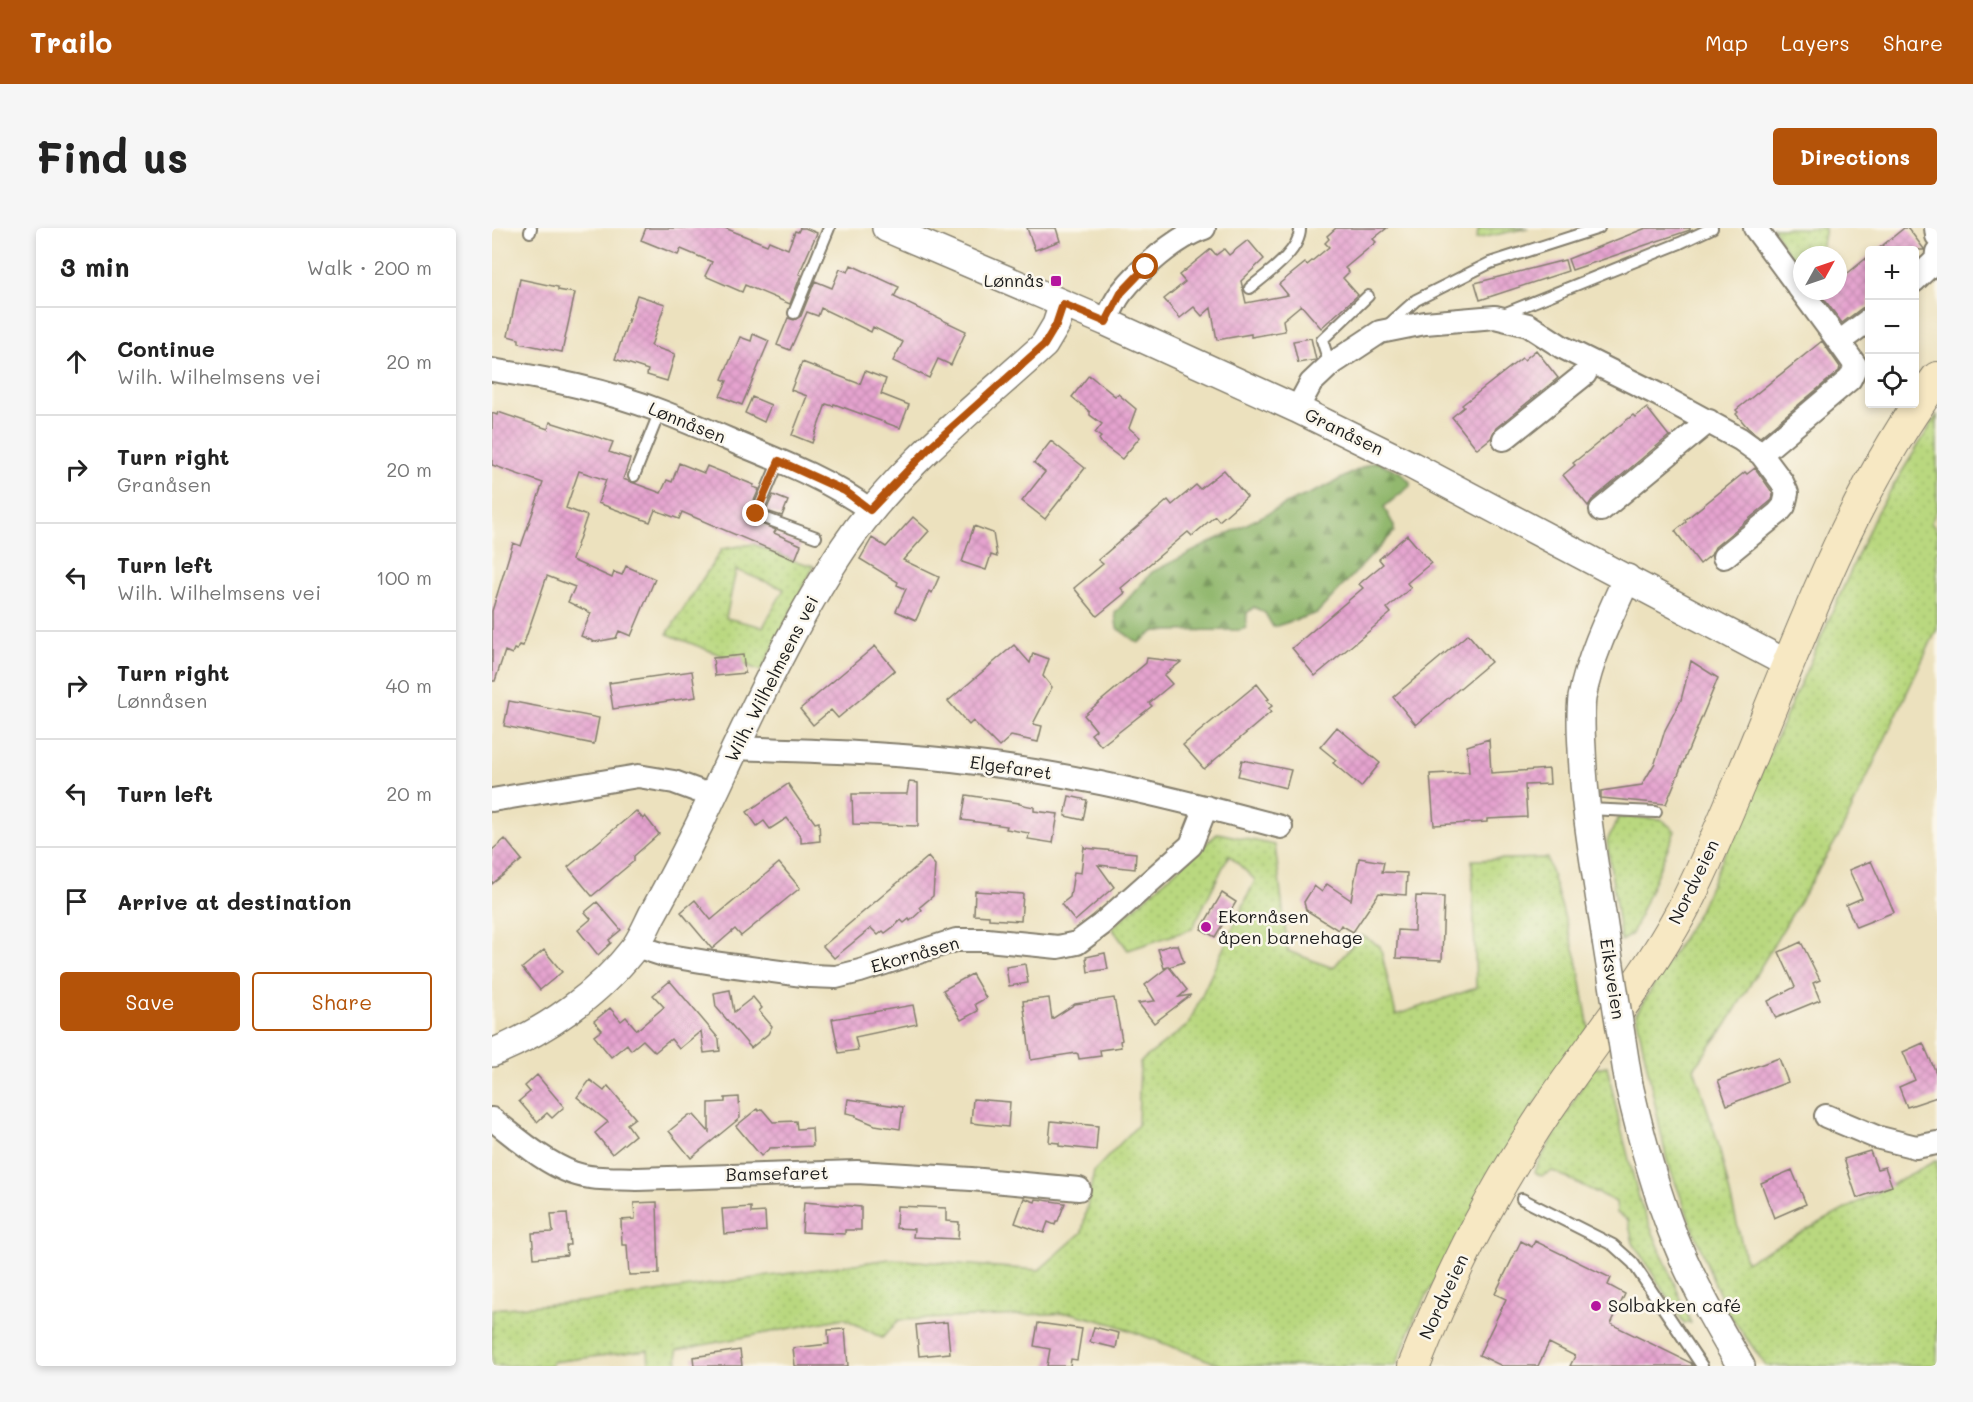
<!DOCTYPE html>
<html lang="en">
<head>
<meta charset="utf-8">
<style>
  body { margin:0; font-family:Mali,sans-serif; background:#f6f6f6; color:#222 }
  .controls { position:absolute; right:18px; top:18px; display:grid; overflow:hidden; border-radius:6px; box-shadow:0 3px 9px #0003 }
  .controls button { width:54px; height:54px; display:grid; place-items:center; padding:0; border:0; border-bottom:2px solid #e0e0e0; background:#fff; color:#222; font:30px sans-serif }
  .compass { position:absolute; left:1301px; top:18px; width:54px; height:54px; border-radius:50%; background:#fff; box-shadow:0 3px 9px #0003; rotate:50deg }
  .stop { position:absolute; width:18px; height:18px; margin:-14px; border:4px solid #b45309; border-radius:50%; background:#fff }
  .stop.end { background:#b45309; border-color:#fff; box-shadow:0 2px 6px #0008 }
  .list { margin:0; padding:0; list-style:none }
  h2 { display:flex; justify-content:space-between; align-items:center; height:78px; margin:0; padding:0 24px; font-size:26px }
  h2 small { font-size:20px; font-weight:400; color:#767676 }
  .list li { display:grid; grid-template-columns:39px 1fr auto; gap:18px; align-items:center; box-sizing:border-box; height:108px; padding:0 24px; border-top:2px solid #e0e0e0 }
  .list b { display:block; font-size:22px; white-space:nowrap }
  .list p { margin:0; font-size:20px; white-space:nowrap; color:#767676 }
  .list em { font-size:20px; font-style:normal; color:#767676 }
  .actions { display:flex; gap:12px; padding:18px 24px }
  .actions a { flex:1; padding:14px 0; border:2px solid #b45309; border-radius:6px; text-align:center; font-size:21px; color:#b45309 }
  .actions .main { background:#b45309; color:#fff }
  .icon { flex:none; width:33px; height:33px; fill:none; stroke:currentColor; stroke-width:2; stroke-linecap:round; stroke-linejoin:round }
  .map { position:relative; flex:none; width:1445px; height:1138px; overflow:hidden; border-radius:6px }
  header { display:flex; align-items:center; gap:36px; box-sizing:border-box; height:84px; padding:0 30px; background:#b45309; color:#fff }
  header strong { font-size:28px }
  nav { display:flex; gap:33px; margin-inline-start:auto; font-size:21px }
  .intro { display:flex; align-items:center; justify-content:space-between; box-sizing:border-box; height:144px; padding:0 36px }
  h1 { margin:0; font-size:42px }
  .button { padding:15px 27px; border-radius:6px; background:#b45309; color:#fff; font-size:21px; font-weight:700 }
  main { display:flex; gap:36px; padding:0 36px }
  aside { flex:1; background:#fff; border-radius:6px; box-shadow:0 3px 9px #0003 }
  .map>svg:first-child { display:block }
</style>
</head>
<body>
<header>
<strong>Trailo</strong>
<nav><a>Map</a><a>Layers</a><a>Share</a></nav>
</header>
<div class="intro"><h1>Find us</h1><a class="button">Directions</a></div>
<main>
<aside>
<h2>3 min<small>Walk · 200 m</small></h2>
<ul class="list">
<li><svg class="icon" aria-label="ahead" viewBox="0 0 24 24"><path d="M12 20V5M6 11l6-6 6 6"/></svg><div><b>Continue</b><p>Wilh. Wilhelmsens vei</p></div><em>20 m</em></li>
<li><svg class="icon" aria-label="right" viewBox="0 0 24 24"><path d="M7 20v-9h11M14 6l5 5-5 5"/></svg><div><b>Turn right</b><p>Granåsen</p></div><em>20 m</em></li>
<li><svg class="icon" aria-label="left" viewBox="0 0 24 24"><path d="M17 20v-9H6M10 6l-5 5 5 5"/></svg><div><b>Turn left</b><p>Wilh. Wilhelmsens vei</p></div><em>100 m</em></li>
<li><svg class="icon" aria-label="right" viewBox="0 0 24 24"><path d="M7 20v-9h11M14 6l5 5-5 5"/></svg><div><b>Turn right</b><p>Lønnåsen</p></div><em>40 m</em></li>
<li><svg class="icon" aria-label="left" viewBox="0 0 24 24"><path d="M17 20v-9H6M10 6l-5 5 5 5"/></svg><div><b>Turn left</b></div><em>20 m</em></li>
<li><svg class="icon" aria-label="arrive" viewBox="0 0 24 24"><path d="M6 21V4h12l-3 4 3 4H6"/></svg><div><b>Arrive at destination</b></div></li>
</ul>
<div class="actions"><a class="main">Save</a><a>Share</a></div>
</aside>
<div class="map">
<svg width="1445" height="1138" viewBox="0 0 1445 1138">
  <defs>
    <pattern id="green-dots" width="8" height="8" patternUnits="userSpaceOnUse" patternTransform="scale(1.5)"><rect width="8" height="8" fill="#b9d87f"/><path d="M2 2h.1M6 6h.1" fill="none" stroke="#9eb96d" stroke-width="1.8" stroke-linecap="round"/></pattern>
    <pattern id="forest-firs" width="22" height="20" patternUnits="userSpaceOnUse" patternTransform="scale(1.5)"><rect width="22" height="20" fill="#92b86e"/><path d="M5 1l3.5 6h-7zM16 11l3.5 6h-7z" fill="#76955a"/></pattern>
    <pattern id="building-cross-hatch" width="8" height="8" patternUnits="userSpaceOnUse" patternTransform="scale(1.5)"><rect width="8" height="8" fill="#e5a3cf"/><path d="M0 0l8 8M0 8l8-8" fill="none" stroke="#c48cb1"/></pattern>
  </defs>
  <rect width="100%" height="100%" fill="#fbf7ec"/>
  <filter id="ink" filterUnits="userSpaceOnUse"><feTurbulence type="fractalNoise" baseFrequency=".0167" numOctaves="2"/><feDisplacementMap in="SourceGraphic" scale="12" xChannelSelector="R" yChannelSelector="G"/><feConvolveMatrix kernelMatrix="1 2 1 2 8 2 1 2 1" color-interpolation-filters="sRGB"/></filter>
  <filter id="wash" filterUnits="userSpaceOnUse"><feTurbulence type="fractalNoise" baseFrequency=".008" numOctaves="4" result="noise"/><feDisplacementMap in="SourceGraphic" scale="24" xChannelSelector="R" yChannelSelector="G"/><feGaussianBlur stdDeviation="1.35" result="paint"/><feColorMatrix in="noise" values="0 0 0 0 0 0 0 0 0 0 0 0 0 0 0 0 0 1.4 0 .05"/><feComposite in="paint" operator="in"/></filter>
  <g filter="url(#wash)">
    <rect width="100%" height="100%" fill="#ece1be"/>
    <path fill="url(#green-dots)" stroke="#6a7a4e" stroke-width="1.5" fill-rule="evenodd" d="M987,0h49l-52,11z
      M1281,0h52l-5,27h-18v23z
      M1445,187v94l-6,13 6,10v97l-96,203 -115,193 -32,43 23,71 29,123 191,-102v206l-65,-2 -1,2h-105l-38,-54 -15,-32 -46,-119 -31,-147 62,-101 179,-401z
      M261,316l42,17 19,5 -53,105 -94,-37 55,-85zM244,342l48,19 -21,38 -37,-9z
      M1127,589l42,2 14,12 -43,103 -11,7 -14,-100z
      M726,605l57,12 13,106 45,17 28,-33 19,11 16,69 80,-27 -4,-128 75,-2 30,101 12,70 -63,89 -110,197 -20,51h-173l-110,-42 -42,-11 -172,7 -17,18 -38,-20 -167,32 1,16h-29l-1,-16 -96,12v4h-60v-57l100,-8 298,-42 149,11 43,-38 12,-61 44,-46 2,-63 48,-37 67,-145 -26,-25 -37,74 -64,21 -16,-22z
      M1115,838l12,55 21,81 51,121h-7l-51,-80 -5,-23 -11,-7 -1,-11 -63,-31 -12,5 -6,-4 1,-5 56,-98z"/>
    <path fill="url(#forest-firs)" stroke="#576a45" stroke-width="1.5" d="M883,233l25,11 10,10v4l-26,21 10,19v6l-77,81 -44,14 -8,-14 -11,-6 -7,6 -1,15 -6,2 -85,1 -17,12 -21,-15 -2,-15 37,-41 138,-70 35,-15z"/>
    <g id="blocks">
      <path fill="url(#building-cross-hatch)" d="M154,0h79l42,17 2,-4 19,8 7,-18 3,1 2,-4h5l12,5 -18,41 2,1 -11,29 -45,-19 -3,7 -37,-16 7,-14 -31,-13 -3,6 -37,-15z
        M535,0h29l4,13 -25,9z
        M844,0h51l-14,11 3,3 -31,26 4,4 -6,6 15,17 -37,33 -20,-23 -18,15 2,11 -34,6v-3l-34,6 -6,-32 -9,8 -8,-9 -14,11 -16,-19 21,-17 -6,-7 32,-26 5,6 8,-6 5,6 19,-15 16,19 -23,22 5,22 42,-8 -9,-11 26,-21 2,2 22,-18 -4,-4 4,-4 -2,-3z
        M1154,0h44v2l-118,40 -4,-11z
        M1412,0h4l16,21v1h-47z
        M1377,28v50l-7,2 -20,15 -21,-28 4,-4h13v-10z
        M1073,32l3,11 -88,29 -5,-17z
        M359,37l48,22 -5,10 72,34 -15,34 -13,-6 -9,19 -36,-17 10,-19 -30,-15 -2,5 -50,-24 -3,8 -11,-4 -17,38 -13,-5 11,-27 6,2 7,-4 14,-35 17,7 8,-19 8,3z
        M28,51l38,8v3l17,3 -13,59 -43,-9v-4l-11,-3z
        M145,67l28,9 -14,42 24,8 -8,27 -20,-6 1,-5 -33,-11z
        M261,106l16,7 -27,64 -22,-9 7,-15 -5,-2 18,-42 11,4z
        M819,110l5,22 -18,3 -5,-22z
        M1330,113l18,26 -1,4 -79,66 -12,-9 -12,-14 2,-2 -2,-2z
        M1044,122l22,28 -62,50 -5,10 -14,11 -25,-32 12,-10 -2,-2 60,-47 2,2z
        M310,134l58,22 5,-13 21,8 -5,15 28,11 -9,23 -66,-24 -1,2 -7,-2 -14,39 -20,-8 15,-39 -16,-6z
        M597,147l26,21 3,-2 18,15 -7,19 11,9 -18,22 -20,-15 -3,-5 2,-2 -6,-4 7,-9 -12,-9v-3l-18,-15z
        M260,169l19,8 -7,17 -19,-9z
        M1155,180l22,28 -77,64 -4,6 -25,-31 12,-10 -2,-2 60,-48 2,2z
        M6,184l50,17 2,-7 63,20 -4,10 21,7 -7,20 38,14 6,-13 5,2 7,-19 25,10 3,-7 47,19 -1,2 6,2 -10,23 1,7 26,11 -2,3 27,12 -6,15 -113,-48 -3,7 -24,-9 -5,12 -52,-19 8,-23 -27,-9 -13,37 21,8 -15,44 40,18 2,-6 8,3 4,-9 29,13 -24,57 -12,-5 -3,7 -21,4 -14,-6 10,-23 -23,-11 7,-15 -28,-11 -24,70 -4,-1 -2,5 -3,-1 -2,5 -7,-3 -10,30h-3v-70l21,-68 8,3 22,-63 -51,-18v-52l5,2z
        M559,213l34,27 -40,51 -23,-18 23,-29 -11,-9z
        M1263,240l15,21 3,5 -1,6 -57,47 -4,8 -11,9 -25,-33 11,-9 -1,-2 60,-48 2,2z
        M732,242l23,27 -28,24 -4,-5 -23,20 -4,-4 -67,56 4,5 -28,23 -23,-28 29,-24 -5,-4 70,-60 4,5 24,-20 4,4z
        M281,267l15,6 -6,15 -16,-5z
        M421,289l16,14 -26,29 36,17 -7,16 -3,-2 -13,29 -20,-9 10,-22 -9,-4 1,-3 -38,-23 12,-21 14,9z
        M482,298l19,7 4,24 -6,-2 -5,15 -24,-8z
        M915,307l24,28 -24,20 4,5 -24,20 4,5 -76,63 -23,-28 71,-60 -4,-4 24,-20 -4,-5z
        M976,406l23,28 -75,63 -23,-28z
        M522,417l16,18 3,-10 16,6 -6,17 9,11 -19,37 9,2 -4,16 -27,-6 -12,11 -26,-26 -4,4 -21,-24z
        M383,418l20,24 -57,48 -7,-8 -18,15 -13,-16z
        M251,427l2,18 -30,3 -2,-18z
        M655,430l34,4 -17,13 8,9 -23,19 3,3 -51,40 -10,-12 5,-4 -12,-15 62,-52z
        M1199,433l27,17 -52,126 -65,-6v-7l41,-6 13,-22 10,-33 16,-30z
        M200,443l4,26 -83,12 -4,-26z
        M765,456l12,15 -2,1 5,6 -4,3 3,3 -67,57 -21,-24z
        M17,473l90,17 -5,26 -90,-18z
        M845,499l43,36 -19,24 -28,-24 3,-3 -16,-13z
        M997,511l2,34 58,-4 1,15 -25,1 2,32 -40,2v3l-53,3 -4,-51 39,-2 -2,-26z
        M750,532l49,10 -5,18 -48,-12z
        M417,554l9,1v43l-65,-2 -1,-30h55z
        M296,556l27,39 4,-1 1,19 -19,2v-6l-14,-19 -17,11 -6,-8 -7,5 -10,-14z
        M474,567l53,8v1l15,3v4l24,3 -5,29 -25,-4 1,-6 -23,-4 1,-3 -45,-6z
        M577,568l18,4 -4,20 -18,-4z
        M144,583l7,8 2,-3 14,18 -25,22v5l-42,35 -24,-29z
        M13,611l17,21 -30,24v-34z
        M592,618l1,2 51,5 -1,16 -37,-4 16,22 -39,34 -14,-17 9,-7 4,-25 7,1z
        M436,629l7,8 -2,31 -13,11 2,3 -12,11 -1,-2 -5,4 -3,-3 -3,3 -1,-2v3l-12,9 -2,-2 -5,4 -7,-7 -37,30 -11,-12z
        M867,630l25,4 -2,10 25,1 -1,22 -27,-2 -26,39 -12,-7 -3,5 -32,-20 -2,-8 10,-16 8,6 5,-8 24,16z
        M1379,633l23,51 -38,15 -10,-22 16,-7 -13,-28z
        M287,635l21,25 -59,48 -6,-7 -23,20 -31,-37 14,-12 16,20z
        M483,663l48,3 -2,27 -32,-2v-3l-15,-1z
        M730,665l14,9 -21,35 -14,-8z
        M924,668l28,1 -2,63 -46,-2 2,-28 16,1z
        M105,674l24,28 -12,10 2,3 -13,12 -20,-25 13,-11 -6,-7z
        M1309,714l19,38 -7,3 7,17 -44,18 -8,-17 27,-14 -16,-35z
        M680,717h6l6,17 -15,5 18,23 -8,7 12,-2 -37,28 -16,-20 17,-2 -10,-16 23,-18 -4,1 -6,-19z
        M52,722l18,22 -22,18 -18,-22z
        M613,725l3,16 -20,3 -2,-15z
        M533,736l3,19 -19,3 -3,-19z
        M480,746l14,24 -11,6 3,7 -17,9 -18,-30z
        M178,753l49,58 1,12 -16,2 -3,-22 -22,18 -8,-10 -16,13 -12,-12 -12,10 -4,-6 -16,13 -17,-21 8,-6 -8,-9 16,-13 11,13 5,-4 11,13 27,-23 -11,-12z
        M238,762l4,22 19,-15 9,11 -3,3 13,15 -4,8 -17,14 -35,-41 -2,-14z
        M557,770l3,21 23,-15 39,-6 8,42 -2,1 1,6 -21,3 1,6 -22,3 -1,-5 -2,-1 -45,7 -8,-59z
        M421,777l4,19 -62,13 3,13 -19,3 -7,-34z
        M1431,815l14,32v22l-30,10 -8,-20 16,-7 -12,-28z
        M1287,830l9,24 -61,23 -9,-25z
        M45,847l27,32 -12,11 -5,-5 -10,9 -18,-21 11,-9 -5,-6z
        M98,852l14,11 4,-5 27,32 -8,6 8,11 -23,19 -17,-21 13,-11 -31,-25z
        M247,869l1,21 -49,40 -22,-27 20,-16h5l15,17v-29l16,-1v-4z
        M356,871l55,8 -3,22 -25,-4 -19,-8v-2l-10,-2z
        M481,871l37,3 -2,25 -37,-4z
        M265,881l2,2 3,-2 11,13 23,-1 1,8 15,-1 1,18 -43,2 -9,8 -25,-30z
        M559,893l47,5 -2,24 -37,-4v-3l-10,-1z
        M1378,923l7,18 8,-2 7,19 -35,12 -13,-39z
        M1300,942l14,34 -32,14 -13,-35z
        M532,970l11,4 1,-3 29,4 -7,18h-2l-1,4 -7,-3 -4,11 -29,-10z
        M165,974l2,72 -30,1 -2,-30h-5l-1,-25 14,-1 -1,-16z
        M312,974l57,5v23h-16v4l-43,-2z
        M405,978l49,2v13l13,1 -1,17 -45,-2 1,-8 -18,-1z
        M259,979v6l14,-1 1,19 -42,3 -2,-25z
        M75,985l3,32h-4l1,10 -33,3 -2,-25 21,-1 -2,-18z
        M1029,1013l11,6 3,-6 76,37 -3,7 17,9 -14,30 80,39 2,3h-123l5,-10 -26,-13 -11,23h-36l-23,-11 27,-56 -11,-5z
        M455,1094l3,31 -31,3 -3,-31z
        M546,1095l44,6 -5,31 -6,-1 -1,7h-23l3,-17 -16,-3z
        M602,1099l25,6 -3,15 -26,-6z
        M353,1101l3,37h-53l-2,-18 36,-4 -1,-14z
        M248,1122l2,16h-48l-1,-9z"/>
    </g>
  </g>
  <g filter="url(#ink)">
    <use href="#blocks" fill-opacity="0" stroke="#847e6d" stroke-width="1.5"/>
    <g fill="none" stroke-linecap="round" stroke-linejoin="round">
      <g stroke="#847e6d" stroke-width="14">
        <path id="service" d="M38,4l1,-4
          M758,60c17,-14 51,-37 50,-60
          M302,85l35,-85
          M1009,87l179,-72 32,-15
          M895,98l29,-26 74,-37 109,-35
          M838,137l-8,-25 46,-44
          M287,233l-23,54 60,22
          M142,248l26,-65
          M1095,581l69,3
          M1030,971l91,46 20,18 69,103"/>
      </g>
      <g stroke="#847e6d" stroke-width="26">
        <path id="minor" d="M1263,0l84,114
          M1444,0l1,8
          M1422,53l22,-21 1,-8
          M614,94c4,-9 8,-20 15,-29 18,-23 55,-56 83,-65
          M0,142c57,9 114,20 168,41 29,11 56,23 84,35 44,18 88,36 126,64
          M805,181l14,-26 19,-18 50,-33 45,-9 70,-6 33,8 34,22 97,48 81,44 21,15 21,28 5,11 -3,13 -6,7 -54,44
          M1012,211l81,-65 5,-11
          M1269,226l89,-75 6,-13 -17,-24 31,-23
          M1109,282l108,-89
          M243,520c81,3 162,5 242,15 103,12 204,37 304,64
          M0,572l146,-24 36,6 38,14
          M144,718l28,9 49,8 97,13 26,1 24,-6 96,-31h31l71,7 19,-4 24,-18 90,-80 15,-38
          M1334,888l50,21 40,10 21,-4
          M0,891c25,19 51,43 81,54 19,7 44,5 64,6l220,-7 114,7 108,10"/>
      </g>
      <g stroke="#847e6d" stroke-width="30">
        <path id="tertiary" d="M394,0l220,94 191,87 114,56 377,199
          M1114,712c-9,-63 -22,-127 -24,-191 -1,-17 -2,-34 0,-51 7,-39 28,-83 45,-120
          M0,825c54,-22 107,-59 143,-106 7,-10 12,-22 17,-32 17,-30 32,-60 47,-90 44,-92 88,-193 145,-278 53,-79 130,-138 200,-202l12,-20 7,-21
          M1137,857c12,52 26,105 46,154 18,45 42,86 66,127"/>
      </g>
      <g stroke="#847e6d" stroke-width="34">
        <path id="secondary" d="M922,1138c33,-84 73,-165 123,-241 47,-72 104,-138 145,-214 22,-42 40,-86 58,-129 58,-138 107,-283 197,-404"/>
      </g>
      <use href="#service" stroke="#fff" stroke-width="10"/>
      <use href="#minor" stroke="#fff" stroke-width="22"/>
      <use href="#tertiary" stroke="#fff" stroke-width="27"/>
      <use href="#secondary" stroke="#f7e8c3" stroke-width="32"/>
      <g stroke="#847e6d" stroke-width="30" stroke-linecap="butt">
        <path id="tertiary-bridge" d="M1114,712l23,145"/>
      </g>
      <use href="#tertiary-bridge" stroke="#fff" stroke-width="27"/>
    </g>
  </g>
  <g fill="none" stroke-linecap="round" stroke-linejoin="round" filter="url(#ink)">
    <path stroke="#b45309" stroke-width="8" d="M264,286l23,-53 66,30 25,19 60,-63 114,-102 12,-20 7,-21 43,18 15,-29 25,-26"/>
  </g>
  <g fill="#b5179e" stroke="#fbf7ec" stroke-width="2">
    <rect x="558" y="47" width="12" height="12" rx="3"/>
    <circle cx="714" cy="699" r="6"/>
    <circle cx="1104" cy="1078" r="6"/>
  </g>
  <g text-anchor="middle" stroke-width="5" stroke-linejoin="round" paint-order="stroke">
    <g font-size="18" fill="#1c1c1c" stroke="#fbf7ec" text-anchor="start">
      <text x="552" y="59" text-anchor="end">Lønnås</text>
      <text x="726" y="695">Ekornåsen<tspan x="726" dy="21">åpen barnehage</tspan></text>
      <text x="1116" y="1084">Solbakken café</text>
    </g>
    <g font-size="18" fill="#1c1c1c" stroke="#fbf7ec">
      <text transform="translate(195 195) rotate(22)" y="6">Lønnåsen</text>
      <text transform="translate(852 204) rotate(26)" y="6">Granåsen</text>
      <text transform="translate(280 451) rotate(-63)" y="6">Wilh. Wilhelmsens vei</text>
      <text transform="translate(519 540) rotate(8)" y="6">Elgefaret</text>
      <text transform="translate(1202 654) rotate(-64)" y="6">Nordveien</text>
      <text transform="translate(423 727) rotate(-16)" y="6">Ekornåsen</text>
      <text transform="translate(1120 751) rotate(81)" y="6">Eiksveien</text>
      <text transform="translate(285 946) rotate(-1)" y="6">Bamsefaret</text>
      <text transform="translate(952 1069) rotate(-65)" y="6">Nordveien</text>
    </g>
  </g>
</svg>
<div class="controls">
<button>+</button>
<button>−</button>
<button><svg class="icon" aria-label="locate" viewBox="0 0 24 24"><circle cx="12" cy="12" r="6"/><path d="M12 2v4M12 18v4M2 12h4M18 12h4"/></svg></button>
</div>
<svg class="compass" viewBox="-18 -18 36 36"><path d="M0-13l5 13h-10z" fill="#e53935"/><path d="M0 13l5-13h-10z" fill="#767676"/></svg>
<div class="stop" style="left:654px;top:39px"></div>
<div class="stop end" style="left:264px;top:286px"></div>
</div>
</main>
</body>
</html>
